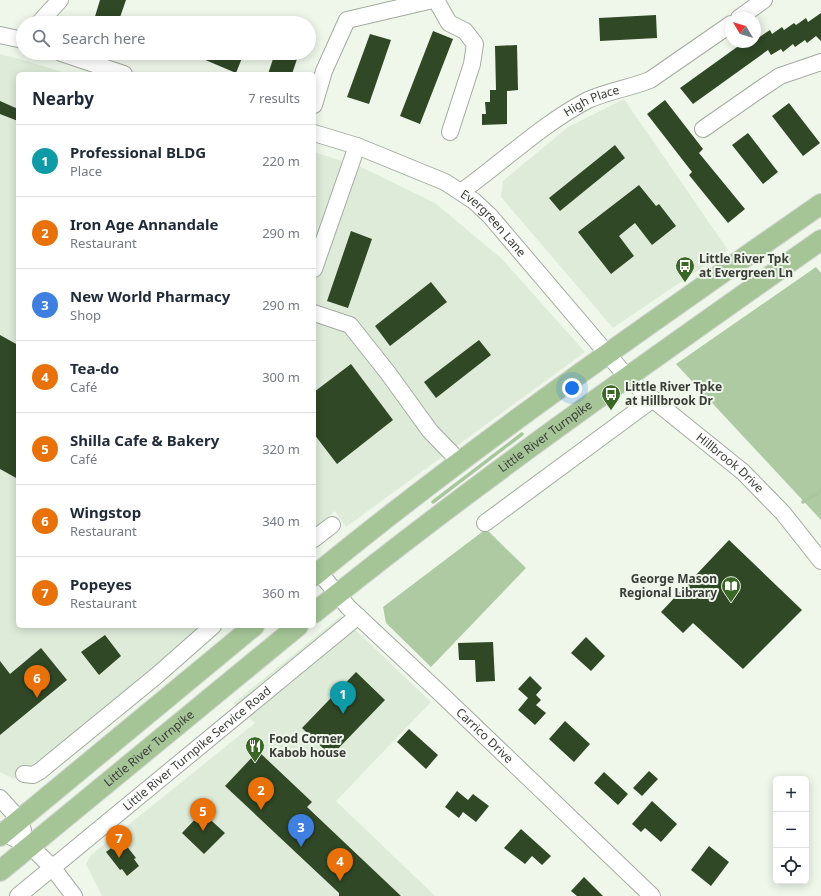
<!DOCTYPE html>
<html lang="en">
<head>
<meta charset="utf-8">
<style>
  body { margin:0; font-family:"Noto Sans",sans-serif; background:#f2f2f3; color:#1f2937 }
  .controls { position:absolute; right:12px; bottom:12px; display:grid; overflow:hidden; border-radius:6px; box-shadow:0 2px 10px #0003 }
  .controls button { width:36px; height:36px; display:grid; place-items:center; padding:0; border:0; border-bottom:1px solid #e0e1e3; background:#fff; color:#1f2937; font:20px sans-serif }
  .compass { position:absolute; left:725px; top:12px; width:36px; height:36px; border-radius:50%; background:#fff; box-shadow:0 2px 10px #0003; rotate:308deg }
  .you { position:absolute; left:572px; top:388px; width:14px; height:14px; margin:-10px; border:3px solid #fff; border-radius:50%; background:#1a73e8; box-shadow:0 0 0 6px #1a73e833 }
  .badge { display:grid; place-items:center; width:26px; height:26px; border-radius:50%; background:#db2777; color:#fff; font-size:13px; font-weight:700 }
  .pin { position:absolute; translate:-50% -33px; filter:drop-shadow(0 1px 2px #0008) }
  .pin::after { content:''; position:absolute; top:21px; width:14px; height:12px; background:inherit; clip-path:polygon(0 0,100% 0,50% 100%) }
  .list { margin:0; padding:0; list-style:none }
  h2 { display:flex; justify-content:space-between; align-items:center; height:52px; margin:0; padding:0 16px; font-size:17px }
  h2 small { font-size:13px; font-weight:400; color:#747a83 }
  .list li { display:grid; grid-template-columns:26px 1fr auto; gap:12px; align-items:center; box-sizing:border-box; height:72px; padding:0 16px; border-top:1px solid #e0e1e3 }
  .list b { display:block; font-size:15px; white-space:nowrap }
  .list p { margin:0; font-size:13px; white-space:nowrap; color:#747a83 }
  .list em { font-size:13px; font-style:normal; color:#747a83 }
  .icon { flex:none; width:22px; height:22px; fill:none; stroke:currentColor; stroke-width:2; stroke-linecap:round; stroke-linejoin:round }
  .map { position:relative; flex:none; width:821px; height:896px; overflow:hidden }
  .search { position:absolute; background:#fff; box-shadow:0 2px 10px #0003; left:16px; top:16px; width:300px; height:44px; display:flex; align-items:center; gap:10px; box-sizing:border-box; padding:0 14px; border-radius:22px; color:#747a83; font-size:15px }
  .panel { position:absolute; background:#fff; box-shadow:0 2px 10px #0003; left:16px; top:72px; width:300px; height:556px; border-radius:6px }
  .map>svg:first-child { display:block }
</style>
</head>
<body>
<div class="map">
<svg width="821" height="896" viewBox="0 0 821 896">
  <rect width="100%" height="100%" fill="#eff7eb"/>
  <path fill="#deebd9" d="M0,54l30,8 39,12h-51v552h201l-54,37 -151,116 -14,-7z
    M624,99l104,151 -115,78 -112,-131 2,-16 65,-54z
    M314,152l47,15 74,36 67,56 83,93 -239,175 -11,-16 -21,18z
    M341,616l90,86 -95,99 99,95h-333l-16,-32 5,-9 164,-132 -21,-20z"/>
  <path fill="#aecaa3" d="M816,267l5,6v247l-145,-156z
    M486,529l40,39 -95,99 -45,-44 -3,-16z"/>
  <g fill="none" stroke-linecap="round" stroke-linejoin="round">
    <path stroke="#aac69f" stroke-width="3.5" d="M433,502l89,-68
      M803,502l18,-11"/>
  </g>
  <path fill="#304826" d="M100,0h26l-8,23h-25z
    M821,13v28l-5,-5 -9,7 -2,-3 -10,7 -2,-3 -10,8 -2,-3 -10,6 -3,-5 -75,54 -13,-16 64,-46h11v-2l15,-10 2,4 10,-7 2,3 10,-7 2,2 10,-7 2,4z
    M656,15l1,23 -57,3 -1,-23z
    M433,31l20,8 -33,85 -20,-8z
    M370,34l21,6 -22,64 -22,-7z
    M517,45l1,45 -11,1v33l-25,1v-11h4l-1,-12h5v-12h6l-1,-44z
    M189,53h55l-8,20z
    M275,53h24l-7,21h-24z
    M665,100l38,49 -4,4 46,56 -17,14 -39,-48 3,-3 -45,-58z
    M0,101l18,8v12l-18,-7z
    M789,103l31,40 -17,13 -31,-40z
    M748,133l30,39 -15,12 -31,-39z
    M615,145l10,13 -65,53 -11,-13z
    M639,185l17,21 3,-2 17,22 -24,19 -17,-22 -16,13 15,20 -23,18 -33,-42z
    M351,231l21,8 -24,69 -21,-7z
    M431,282l16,20 -57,44 -15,-20z
    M0,335l18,10v134l-18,-10z
    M479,340l12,15 -55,43 -12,-16z
    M351,364l42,56 -56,44 -23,-30v-42z
    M729,540l73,70 -59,59 -50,-46 -10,10 -22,-21z
    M105,635l16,21 -22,19 -18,-23z
    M586,637l19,19 -14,15 -20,-18z
    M493,642l2,39 -19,1 -1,-22h-16l-1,-17z
    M41,648l26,32 -67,55v-74l10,13z
    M356,672l29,28 -54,56 -29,-28z
    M530,676l12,12 -6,7 5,5 -5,5 10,8 -11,12 -17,-15 10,-12 -10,-9z
    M565,721l25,23 -16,18 -25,-23z
    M409,729l29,26 -12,14 -29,-27z
    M258,751l54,51 -5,5 94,89h-62v-3l-114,-107z
    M649,771l9,8 -16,17 -9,-8z
    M604,772l24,22 -10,11 -24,-22z
    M457,791l11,9 5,-6 16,12 -13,16 -13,-10 -4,6 -14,-11z
    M652,801l25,23 -16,18 -16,-14 -4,4 -9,-8z
    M202,812l23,21 -21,21 -22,-21z
    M521,829l30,27 -9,9 -10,-9 -7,8 -21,-16z
    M122,840l14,18 -2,1 5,7 -12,10 -5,-7 -2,1 -14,-18z
    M709,846l20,16 -18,24 -20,-16z
    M584,877l19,19h-26l-6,-5z"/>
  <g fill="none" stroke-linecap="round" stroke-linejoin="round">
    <g stroke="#a3aba0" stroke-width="18">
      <g id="minor">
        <path d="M436,0l13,23 16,8 10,13 -3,20 -22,68"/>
        <path d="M739,18l25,-18"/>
        <path d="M39,23l21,-23"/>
        <path d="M0,35l23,5"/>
        <path d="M61,53l63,21"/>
        <path d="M314,105l10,-34 23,-51 86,-20"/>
        <path d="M703,129l59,-41 18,-12 41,-14"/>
        <path id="s1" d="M314,133l43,13 88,36 29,19 16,15 137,161 13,12 103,83 40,41 38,48"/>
        <path id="s2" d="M461,192c42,-30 81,-68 127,-92 20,-9 42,-12 62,-20l81,-56"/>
        <path d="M314,269l43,-123"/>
        <path d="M314,313l36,12 38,48 42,58 30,31"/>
        <path d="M485,523l168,-124"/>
        <path d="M314,539l18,-14"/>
        <path id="s3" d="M319,572l29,35 92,86 212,203"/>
        <path d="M24,774l9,1 7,-4 115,-94 58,-51"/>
        <path d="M0,798l19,21 4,11"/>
        <path d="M0,830l3,3 27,13 22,21 22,29"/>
        <path id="s4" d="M18,896l340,-280"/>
      </g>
    </g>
    <g stroke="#d4d4d3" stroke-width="22">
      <g id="major">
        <path d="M314,576c162,-133 335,-252 507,-372"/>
        <path id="s5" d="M314,613c163,-132 336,-252 507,-373"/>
        <path d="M0,836l254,-210"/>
        <path id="s6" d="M0,871l298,-245"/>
      </g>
    </g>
    <use href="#minor" stroke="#fff" stroke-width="16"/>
    <use href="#major" stroke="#a5c597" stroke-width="20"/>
  </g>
  <defs>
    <g id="bus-pin" transform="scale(1)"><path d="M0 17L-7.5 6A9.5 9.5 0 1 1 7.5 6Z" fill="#3a6725" stroke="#eff7eb"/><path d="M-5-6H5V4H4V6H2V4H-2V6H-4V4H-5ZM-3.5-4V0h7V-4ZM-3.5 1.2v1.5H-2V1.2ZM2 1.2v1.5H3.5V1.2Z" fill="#fff"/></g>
    <g id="library-pin" transform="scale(1)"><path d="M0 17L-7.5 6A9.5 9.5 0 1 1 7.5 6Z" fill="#3a6725" stroke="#eff7eb"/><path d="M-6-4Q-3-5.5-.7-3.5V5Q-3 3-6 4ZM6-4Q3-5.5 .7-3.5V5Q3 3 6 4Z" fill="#fff"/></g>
    <g id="restaurant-pin" transform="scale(1)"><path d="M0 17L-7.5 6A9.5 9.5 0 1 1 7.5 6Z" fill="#3a6725" stroke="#eff7eb"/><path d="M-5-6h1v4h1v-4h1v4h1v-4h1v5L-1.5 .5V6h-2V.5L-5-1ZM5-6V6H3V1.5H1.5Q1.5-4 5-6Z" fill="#fff"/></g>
  </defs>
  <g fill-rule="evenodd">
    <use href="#bus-pin" x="685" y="266"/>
    <use href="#bus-pin" x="611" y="394"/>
    <use href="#library-pin" x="731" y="586"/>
    <use href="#restaurant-pin" x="255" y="746"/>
  </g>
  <g text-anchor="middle" stroke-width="4" stroke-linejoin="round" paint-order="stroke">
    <g font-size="12" fill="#3a3d38" stroke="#eff7eb">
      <text dy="4" stroke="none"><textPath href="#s2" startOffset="160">High Place</textPath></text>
      <text dy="4" stroke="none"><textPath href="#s1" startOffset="204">Evergreen Lane</textPath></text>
      <text dy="4" stroke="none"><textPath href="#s5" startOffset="291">Little River Turnpike</textPath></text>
      <text dy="4" stroke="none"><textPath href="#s1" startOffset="542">Hillbrook Drive</textPath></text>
      <text dy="4" stroke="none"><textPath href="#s3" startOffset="233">Carrico Drive</textPath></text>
      <text dy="4" stroke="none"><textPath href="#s6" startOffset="193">Little River Turnpike</textPath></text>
      <text dy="4" stroke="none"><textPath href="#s4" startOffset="232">Little River Turnpike Service Road</textPath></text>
    </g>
    <g font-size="12" font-weight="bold" fill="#3a3d38" stroke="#eff7eb" text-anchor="start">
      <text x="699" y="263">Little River Tpk<tspan x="699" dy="14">at Evergreen Ln</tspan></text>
      <text x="625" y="391">Little River Tpke<tspan x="625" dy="14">at Hillbrook Dr</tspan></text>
      <text x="717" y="583" text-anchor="end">George Mason<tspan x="717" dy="14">Regional Library</tspan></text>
      <text x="269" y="743">Food Corner<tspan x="269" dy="14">Kabob house</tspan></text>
    </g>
  </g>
</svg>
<div class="controls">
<button>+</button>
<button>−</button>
<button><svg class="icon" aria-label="locate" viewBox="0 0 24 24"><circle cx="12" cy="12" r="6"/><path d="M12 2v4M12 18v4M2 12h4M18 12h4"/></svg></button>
</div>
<svg class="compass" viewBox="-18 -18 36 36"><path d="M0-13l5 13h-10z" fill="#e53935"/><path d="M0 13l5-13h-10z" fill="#747a83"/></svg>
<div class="you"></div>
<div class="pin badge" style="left:343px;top:714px;background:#0f9aa8">1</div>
<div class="pin badge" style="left:261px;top:810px;background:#e8710a">2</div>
<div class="pin badge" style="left:301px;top:847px;background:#3f7fe0">3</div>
<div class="pin badge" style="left:340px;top:881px;background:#e8710a">4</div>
<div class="pin badge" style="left:203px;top:831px;background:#e8710a">5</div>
<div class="pin badge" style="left:37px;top:698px;background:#e8710a">6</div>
<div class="pin badge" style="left:119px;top:858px;background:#e8710a">7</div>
<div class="search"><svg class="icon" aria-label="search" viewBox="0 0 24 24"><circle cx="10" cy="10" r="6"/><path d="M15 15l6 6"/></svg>Search here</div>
<section class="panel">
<h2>Nearby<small>7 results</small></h2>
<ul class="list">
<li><span class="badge" style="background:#0f9aa8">1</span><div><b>Professional BLDG</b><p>Place</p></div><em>220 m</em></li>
<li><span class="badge" style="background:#e8710a">2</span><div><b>Iron Age Annandale</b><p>Restaurant</p></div><em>290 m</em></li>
<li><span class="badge" style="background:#3f7fe0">3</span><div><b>New World Pharmacy</b><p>Shop</p></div><em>290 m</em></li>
<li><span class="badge" style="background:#e8710a">4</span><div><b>Tea-do</b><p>Café</p></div><em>300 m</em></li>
<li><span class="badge" style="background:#e8710a">5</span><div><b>Shilla Cafe &amp; Bakery</b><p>Café</p></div><em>320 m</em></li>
<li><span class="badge" style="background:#e8710a">6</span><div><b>Wingstop</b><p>Restaurant</p></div><em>340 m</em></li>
<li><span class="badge" style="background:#e8710a">7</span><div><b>Popeyes</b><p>Restaurant</p></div><em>360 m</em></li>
</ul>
</section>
</div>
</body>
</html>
